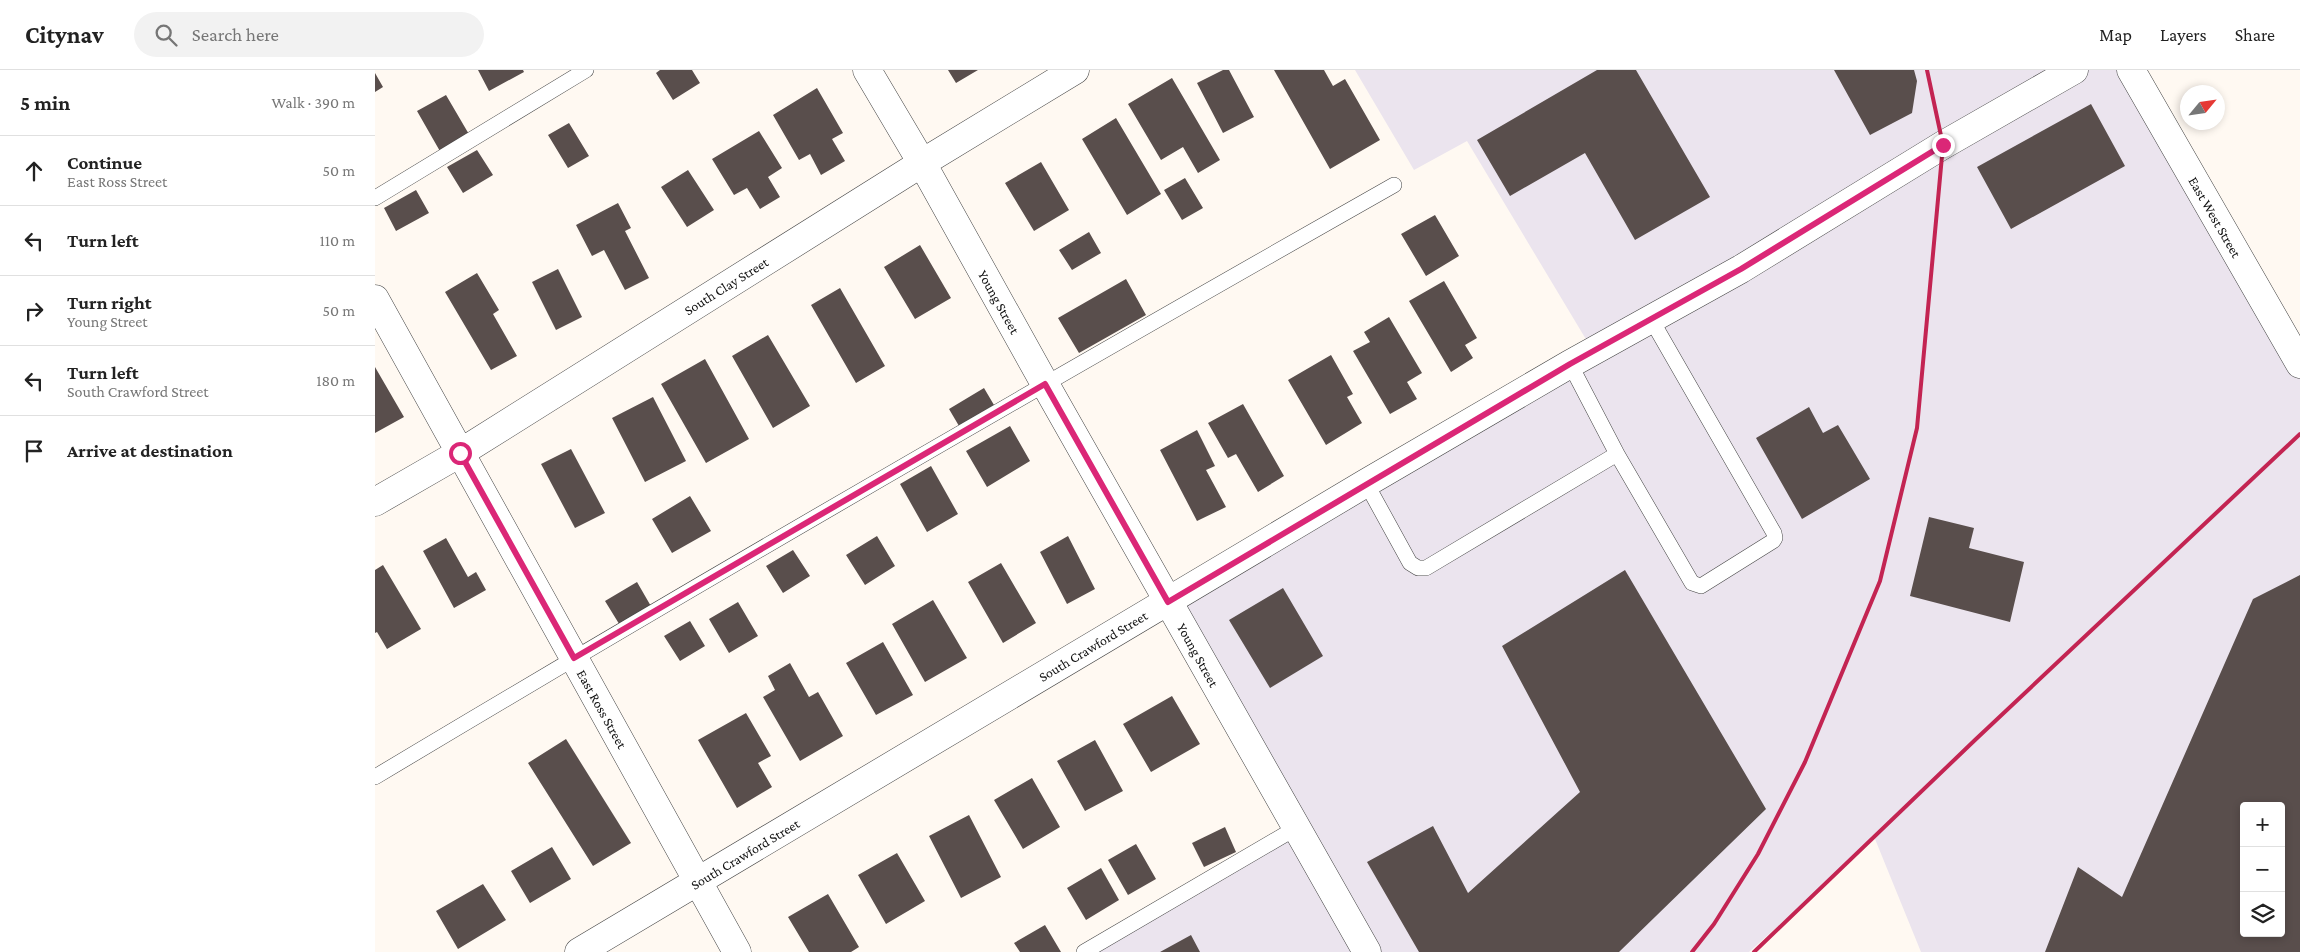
<!DOCTYPE html>
<html lang="en">
<head>
<meta charset="utf-8">
<style>
  body { margin:0; font-family:"Crimson Pro",serif; background:#f2f2f2; color:#222 }
  .controls { position:absolute; right:15px; bottom:15px; display:grid; overflow:hidden; border-radius:5px; box-shadow:0 2px 8px #0003 }
  .controls button { width:45px; height:45px; display:grid; place-items:center; padding:0; border:0; border-bottom:1px solid #e0e0e0; background:#fff; color:#222; font:25px sans-serif }
  .compass { position:absolute; left:1805px; top:15px; width:45px; height:45px; border-radius:50%; background:#fff; box-shadow:0 2px 8px #0003; rotate:61deg }
  .stop { position:absolute; width:15px; height:15px; margin:-11px; border:4px solid #db2777; border-radius:50%; background:#fff }
  .stop.end { background:#db2777; border-color:#fff; box-shadow:0 1px 5px #0008 }
  .list { margin:0; padding:0; list-style:none }
  h2 { display:flex; justify-content:space-between; align-items:center; height:65px; margin:0; padding:0 20px; font-size:21px }
  h2 small { font-size:16px; font-weight:400; color:#767676 }
  .list li { display:grid; grid-template-columns:32px 1fr auto; gap:15px; align-items:center; box-sizing:border-box; height:70px; padding:0 20px; border-top:1px solid #e0e0e0 }
  .list b { display:block; font-size:19px; white-space:nowrap }
  .list p { margin:0; font-size:16px; white-space:nowrap; color:#767676 }
  .list em { font-size:16px; font-style:normal; color:#767676 }
  .icon { flex:none; width:28px; height:28px; fill:none; stroke:currentColor; stroke-width:2; stroke-linecap:round; stroke-linejoin:round }
  .map { position:relative; flex:none; width:1925px; height:882px; overflow:hidden }
  header { display:flex; align-items:center; gap:30px; box-sizing:border-box; height:70px; padding:0 25px; background:#fff; border-bottom:1px solid #e0e0e0 }
  header strong { font-size:24px }
  nav { display:flex; gap:28px; margin-inline-start:auto; font-size:18px }
  .search { width:350px; height:45px; background:#f2f2f2; display:flex; align-items:center; gap:12px; box-sizing:border-box; padding:0 18px; border-radius:28px; color:#767676; font-size:19px }
  main { display:flex }
  aside { flex:1; background:#fff }
  .map>svg:first-child { display:block }
</style>
</head>
<body>
<header>
<strong>Citynav</strong>
<div class="search"><svg class="icon" aria-label="search" viewBox="0 0 24 24"><circle cx="10" cy="10" r="6"/><path d="M15 15l6 6"/></svg>Search here</div>
<nav><a>Map</a><a>Layers</a><a>Share</a></nav>
</header>
<main>
<aside>
<h2>5 min<small>Walk · 390 m</small></h2>
<ul class="list">
<li><svg class="icon" aria-label="ahead" viewBox="0 0 24 24"><path d="M12 20V5M6 11l6-6 6 6"/></svg><div><b>Continue</b><p>East Ross Street</p></div><em>50 m</em></li>
<li><svg class="icon" aria-label="left" viewBox="0 0 24 24"><path d="M17 20v-9H6M10 6l-5 5 5 5"/></svg><div><b>Turn left</b></div><em>110 m</em></li>
<li><svg class="icon" aria-label="right" viewBox="0 0 24 24"><path d="M7 20v-9h11M14 6l5 5-5 5"/></svg><div><b>Turn right</b><p>Young Street</p></div><em>50 m</em></li>
<li><svg class="icon" aria-label="left" viewBox="0 0 24 24"><path d="M17 20v-9H6M10 6l-5 5 5 5"/></svg><div><b>Turn left</b><p>South Crawford Street</p></div><em>180 m</em></li>
<li><svg class="icon" aria-label="arrive" viewBox="0 0 24 24"><path d="M6 21V4h12l-3 4 3 4H6"/></svg><div><b>Arrive at destination</b></div></li>
</ul>
</aside>
<div class="map">
<svg width="1925" height="882" viewBox="0 0 1925 882">
  <rect width="100%" height="100%" fill="#fff9f2"/>
  <path fill="#ebe4ee" fill-rule="evenodd" d="M980,0h776l169,294v588h-379l-46,-113 -126,113h-665l211,-124 -127,-226 425,-251 -126,-210 -53,29zM1869,736h37v127h-37z"/>
  <path fill="#594e4c" fill-rule="evenodd" d="M103,0h45l1,2 -35,19z
    M285,0h32l8,13 -27,17 -17,-27z
    M573,0h30l-22,13z
    M848,0h6l25,47 -31,16 -26,-50z
    M899,0h50l9,16 12,-7 35,61 -50,29z
    M1222,0h39l74,127 -75,43 -50,-87 -75,43 -33,-56z
    M1459,0h80l3,11 -5,32 -42,22z
    M0,3l8,14 -8,5z
    M797,8l48,82 -22,13 -15,-26 -22,13 -33,-56z
    M442,18l26,45 -11,6 13,22 -24,14 -11,-21 -11,6 -26,-45z
    M71,25l24,41 -29,17 -24,-42z
    M1716,34l34,62 -114,63 -34,-62z
    M741,48l45,76 -34,21 -45,-76z
    M194,53l20,33 -21,12 -20,-33z
    M384,61l23,37 -14,9 12,20 -20,12 -13,-21 -13,7 -22,-36z
    M102,80l16,25 -30,18 -16,-26z
    M666,92l28,48 -35,21 -29,-48z
    M313,100l26,40 -27,17 -26,-40z
    M810,108l18,30 -21,12 -18,-30z
    M41,120l13,23 -33,18 -12,-23z
    M243,133l13,25 -6,3 24,47 -24,12 -21,-40 -12,6 -16,-31z
    M1060,145l24,41 -33,20 -25,-42z
    M714,162l12,21 -29,17 -13,-20z
    M545,175l31,53 -36,21 -31,-52z
    M183,199l24,48 -26,13 -24,-48z
    M102,203l22,37 -6,4 24,42 -26,14 -46,-78z
    M751,209l20,36 -67,38 -21,-35z
    M1069,211l33,57 -12,7 8,13 -22,14 -42,-71z
    M465,218l45,78 -29,17 -45,-78z
    M1014,247l33,56 -15,9 10,17 -27,15 -37,-63 17,-9 -6,-10z
    M393,265l42,71 -37,22 -41,-72z
    M956,285l22,39 -6,3 15,26 -36,22 -38,-65z
    M330,289l44,80 -43,24 -45,-79z
    M0,297l29,50 -29,16z
    M609,318l10,17 -35,21 -10,-17z
    M278,327l33,64 -41,21 -33,-64z
    M868,334l41,72 -26,16 -22,-38 -8,4 -20,-35z
    M1434,337l14,26 15,-8 32,54 -68,40 -46,-81z
    M635,356l20,35 -43,26 -21,-36z
    M822,360l18,36 -9,4 20,37 -29,14 -37,-71z
    M196,379l34,64 -30,15 -34,-64z
    M556,396l27,48 -31,18 -27,-48z
    M315,426l21,35 -39,22 -20,-34z
    M1554,447l45,11 -5,20 55,14 -14,60 -100,-26z
    M502,466l18,30 -30,19 -19,-30z
    M693,466l27,53 -28,15 -27,-52z
    M71,468l22,39 8,-5 10,18 -32,18 -31,-57z
    M418,480l17,26 -27,17 -17,-27z
    M626,493l35,60 -33,20 -35,-61z
    M8,495l38,64 -34,20 -10,-17 -2,1v-63z
    M1250,500l141,239 -147,143h-200l-52,-90 66,-36 35,67 112,-101 -78,-146z
    M1925,505v377h-255l33,-85 44,30 131,-298zM1869,736h37v127h-37z
    M262,512l15,26 -31,19 -16,-26z
    M908,518l40,68 -53,32 -41,-68z
    M558,530l34,58 -42,24 -33,-58z
    M363,532l20,34 -29,17 -20,-34z
    M315,551l15,25 -25,15 -16,-25z
    M508,572l30,53 -37,20 -30,-52z
    M415,593l19,34 9,-5 25,44 -43,25 -37,-64 12,-7 -7,-14z
    M797,626l28,48 -49,28 -28,-48z
    M371,643l25,43 -13,7 14,24 -35,21 -39,-68z
    M191,669l65,104 -38,23 -65,-103z
    M720,670l28,51 -38,20 -28,-50z
    M657,708l28,49 -37,22 -29,-49z
    M594,745l32,62 -40,21 -32,-62z
    M850,757l11,25 -32,15 -12,-24z
    M761,774l20,35 -28,16 -20,-35z
    M177,777l19,32 -41,24 -19,-32z
    M522,783l28,48 -39,23 -28,-49z
    M726,798l18,32 -33,20 -19,-32z
    M108,814l23,36 -48,29 -22,-38z
    M453,824l31,53 -8,5h-42l-21,-35z
    M670,855l16,27h-41l-6,-9z
    M816,865l9,17h-40z"/>
  <g fill="none" stroke-linecap="round" stroke-linejoin="round">
    <g stroke="#434343" stroke-width="16">
      <path id="service" d="M0,128l211,-128
        M1242,384l75,129 9,3 72,-45 2,-3 -1,-5 -123,-214
        M991,413l44,80 8,5h8l191,-114 -47,-90
        M0,707c337,-202 677,-398 1019,-592
        M709,882l212,-124"/>
    </g>
    <g stroke="#434343" stroke-width="29">
      <path id="minor" d="M492,0l55,93 123,221 322,568
        M1756,0l169,294
        M0,229l362,653
        M0,432l85,-49 462,-290 153,-93
        M204,882l787,-469 204,-119 171,-95 202,-124 131,-75"/>
    </g>
    <use href="#service" stroke="#fff" stroke-width="15"/>
    <use href="#minor" stroke="#fff" stroke-width="28"/>
    <path stroke="#c32452" stroke-width="4" d="M1317,882l22,-28 44,-70 47,-92 75,-181 37,-153 26,-283 -16,-75
      M1379,882l221,-212 325,-306"/>
  </g>
  <g fill="none" stroke-linecap="round" stroke-linejoin="round">
    <path stroke="#db2777" stroke-width="6" d="M85,383l114,205 471,-274 123,218 402,-238 171,-95 202,-124"/>
  </g>
  <g text-anchor="middle" stroke-width="5" stroke-linejoin="round" paint-order="stroke">
    <g font-size="14" fill="#101010" stroke="#fff">
      <text transform="translate(1840 147) rotate(60)" y="5">East West Street</text>
      <text transform="translate(351 216) rotate(-32)" y="5">South Clay Street</text>
      <text transform="translate(624 232) rotate(61)" y="5">Young Street</text>
      <text transform="translate(718 576) rotate(-31)" y="5">South Crawford Street</text>
      <text transform="translate(823 585) rotate(61)" y="5">Young Street</text>
      <text transform="translate(227 639) rotate(61)" y="5">East Ross Street</text>
      <text transform="translate(370 784) rotate(-31)" y="5">South Crawford Street</text>
    </g>
  </g>
</svg>
<div class="controls">
<button>+</button>
<button>−</button>
<button><svg class="icon" aria-label="layers" viewBox="0 0 24 24"><path d="M12 4l9 5-9 5-9-5zM3 14l9 5 9-5"/></svg></button>
</div>
<svg class="compass" viewBox="-18 -18 36 36"><path d="M0-13l5 13h-10z" fill="#e53935"/><path d="M0 13l5-13h-10z" fill="#767676"/></svg>
<div class="stop" style="left:85px;top:383px"></div>
<div class="stop end" style="left:1568px;top:75px"></div>
</div>
</main>
</body>
</html>
